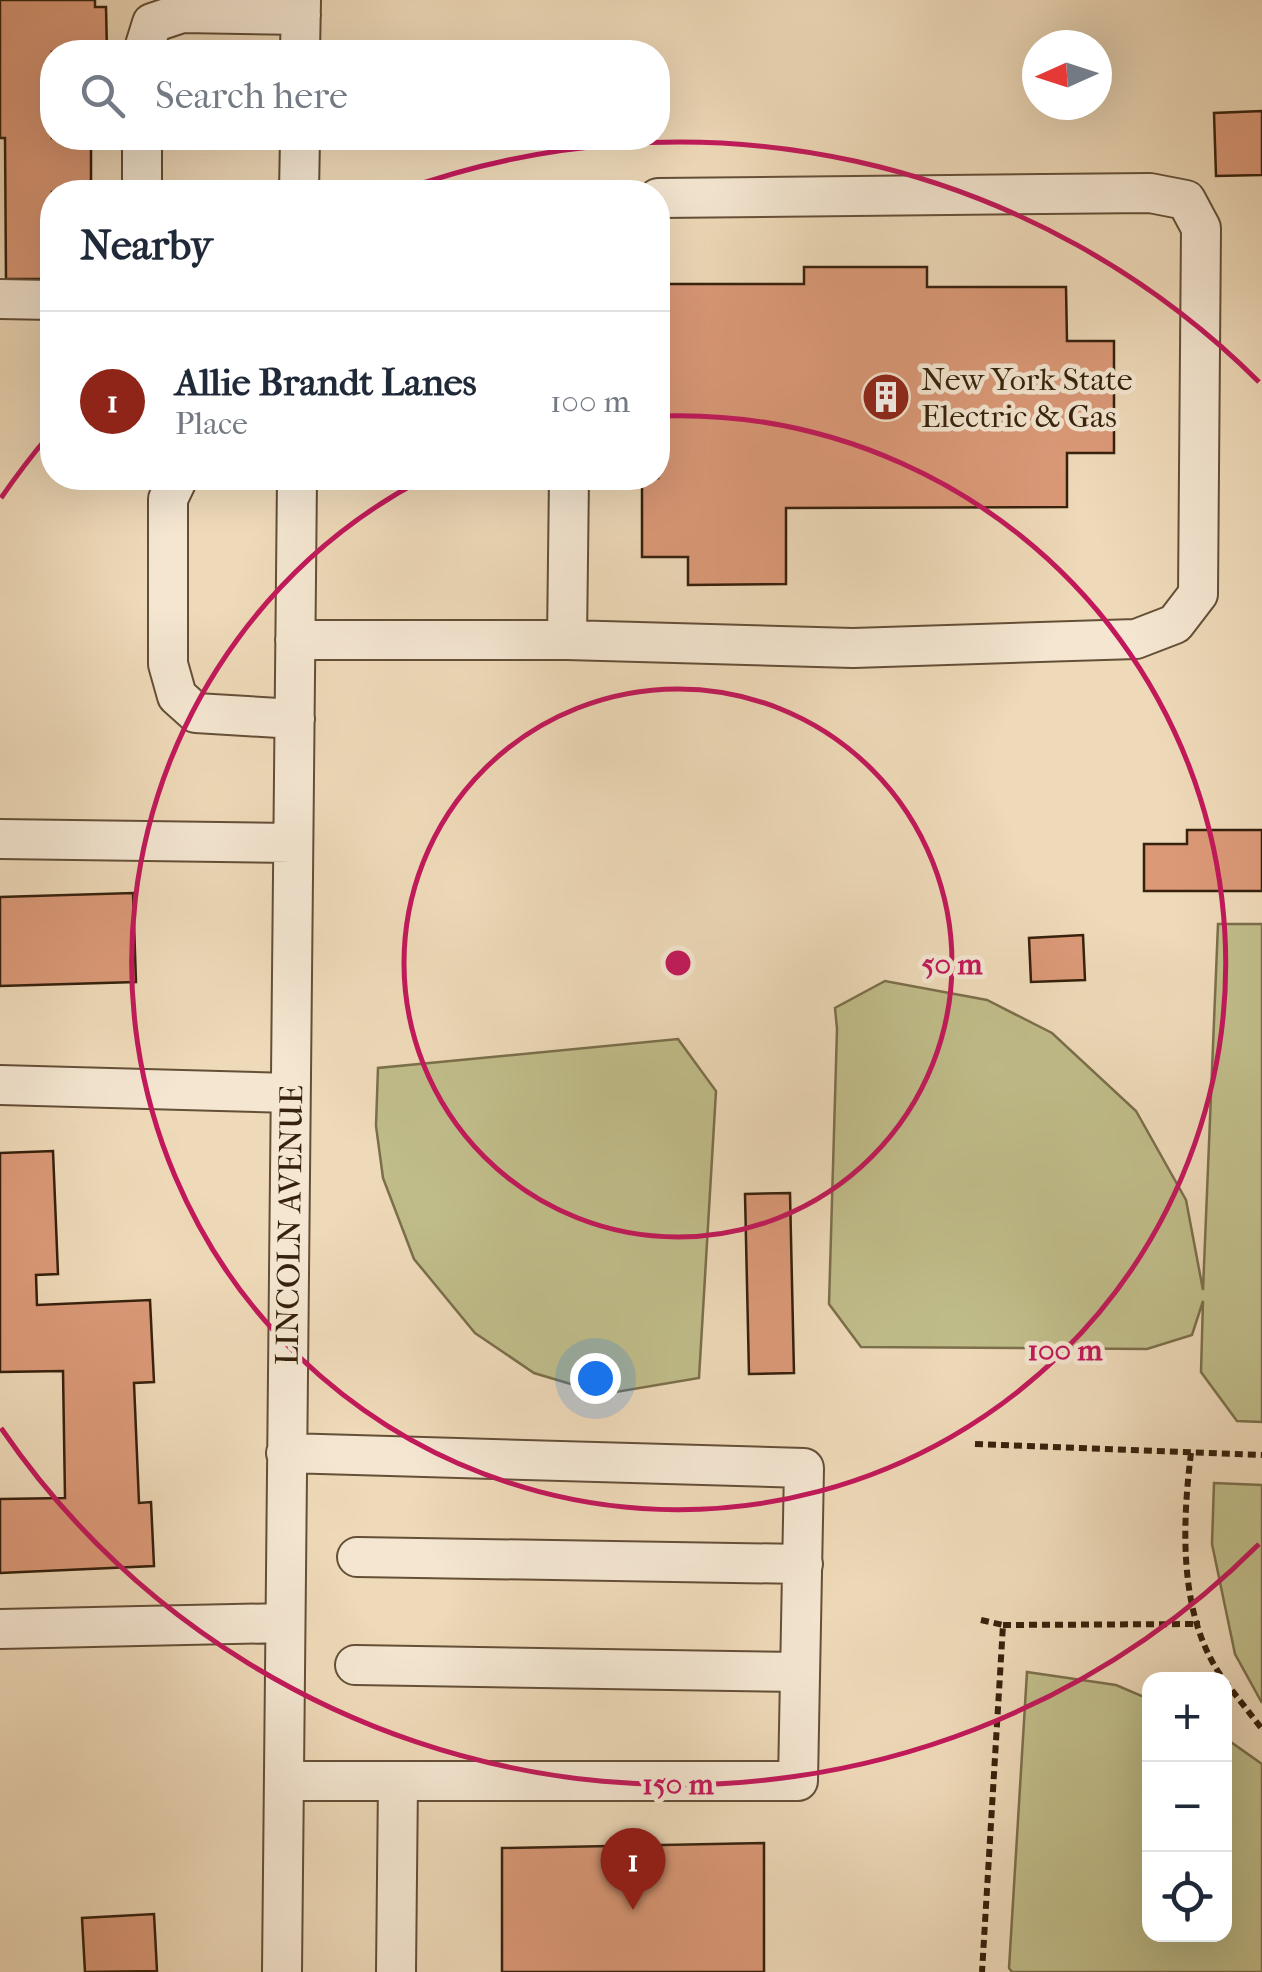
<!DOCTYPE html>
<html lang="en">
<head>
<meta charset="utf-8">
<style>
  body { margin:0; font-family:"IM FELL French Canon",serif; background:#f2f2f3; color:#1f2937 }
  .controls { position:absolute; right:30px; bottom:30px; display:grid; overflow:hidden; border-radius:20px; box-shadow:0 10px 40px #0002 }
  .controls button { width:90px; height:90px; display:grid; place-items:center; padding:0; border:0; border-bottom:2px solid #e0e1e3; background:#fff; color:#1f2937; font:50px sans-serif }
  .compass { position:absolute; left:1022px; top:30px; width:90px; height:90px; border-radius:50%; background:#fff; box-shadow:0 10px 40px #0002; rotate:267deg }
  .you { position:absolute; left:595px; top:1378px; width:35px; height:35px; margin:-25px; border:8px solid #fff; border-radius:50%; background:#1a73e8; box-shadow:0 0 0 15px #1a73e833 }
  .badge { display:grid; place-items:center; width:65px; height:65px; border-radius:50%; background:#8f2418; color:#fff; font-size:32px; font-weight:700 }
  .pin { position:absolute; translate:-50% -82px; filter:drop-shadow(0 2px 5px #0008) }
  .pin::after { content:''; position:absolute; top:52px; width:35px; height:30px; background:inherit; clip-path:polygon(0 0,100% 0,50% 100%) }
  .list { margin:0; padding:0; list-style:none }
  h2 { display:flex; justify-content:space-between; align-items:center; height:130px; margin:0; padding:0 40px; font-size:42px }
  h2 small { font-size:32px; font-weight:400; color:#747a83 }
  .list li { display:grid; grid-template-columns:65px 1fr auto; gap:30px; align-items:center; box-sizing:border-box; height:180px; padding:0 40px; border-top:2px solid #e0e1e3 }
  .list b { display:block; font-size:38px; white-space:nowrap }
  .list p { margin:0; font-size:32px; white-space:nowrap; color:#747a83 }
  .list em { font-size:32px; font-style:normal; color:#747a83 }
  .icon { flex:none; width:55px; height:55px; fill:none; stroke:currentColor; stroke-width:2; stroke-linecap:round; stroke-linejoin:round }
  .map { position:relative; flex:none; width:1262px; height:1972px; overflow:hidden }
  .search { position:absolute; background:#fff; box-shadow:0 10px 40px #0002; left:40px; top:40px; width:630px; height:110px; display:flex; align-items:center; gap:25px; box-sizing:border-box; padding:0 35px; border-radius:40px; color:#747a83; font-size:38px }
  .panel { position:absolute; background:#fff; box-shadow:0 10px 40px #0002; left:40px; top:180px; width:630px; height:310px; border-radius:40px }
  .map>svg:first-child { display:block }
</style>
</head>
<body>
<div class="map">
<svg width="1262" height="1972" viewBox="0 0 1262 1972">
  <rect width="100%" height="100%" fill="#eed9b8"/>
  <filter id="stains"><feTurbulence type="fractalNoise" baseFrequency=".002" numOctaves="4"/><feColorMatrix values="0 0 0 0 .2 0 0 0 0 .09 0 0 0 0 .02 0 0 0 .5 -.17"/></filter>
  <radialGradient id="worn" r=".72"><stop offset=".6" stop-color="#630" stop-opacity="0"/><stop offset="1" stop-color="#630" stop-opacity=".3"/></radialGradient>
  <path fill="#c0bd8a" stroke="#7b6f4b" stroke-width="2.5" d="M1218,924h44v498l-25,-1 -36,-49 2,-71 -11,34 -45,14 -286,-2 -32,-43 8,-275 -2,-21 50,-27 102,19 65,33 84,78 50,89 17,90z
    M678,1039l38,52 -17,287 -95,16 -70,-21 -59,-40 -61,-74 -31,-81 -7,-52 2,-58z
    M1214,1483l48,2v218l-27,-49 -23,-110z
    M1027,1672l89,13 33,14 1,235h74l1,-196 37,26v208h-250l-3,-4z"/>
  <path fill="#db9978" stroke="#36210c" stroke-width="2.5" d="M0,0h95v7h11l1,45h-55v86h39v54h-39v87h-46l-1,-141h-5z
    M1262,111v64l-46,1 -2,-63z
    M804,267h123v20h139l1,54h47v112h-47v54l-281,1v76l-98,1v-28h-46v-79h16v-194h146z
    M1187,830h75v61h-118v-47h43z
    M133,893l3,89 -136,4v-89z
    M1083,935l2,45 -54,2 -2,-44z
    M53,1151l5,123 -22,1 1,30 113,-5 4,82 -20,1 5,120 12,-1 3,64 -154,7v-74l65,-1 -2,-127 -63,1v-219z
    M790,1193l4,180 -45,1 -4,-180z
    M764,1843v129h-262v-124z
    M154,1914l3,57 -72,1 -3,-54z"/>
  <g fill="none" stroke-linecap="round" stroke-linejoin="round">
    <g stroke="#644f37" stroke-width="42">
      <path id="minor" d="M143,52l9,-29 30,-10 119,2
        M300,52l1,-52
        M142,192v-54
        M299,192l1,-54
        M0,299l52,1
        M178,478l-10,21v165l9,32 19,17 99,6
        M295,640h272l2,-162
        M567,640l286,8 283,-9 39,-15 23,-30 3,-366 -15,-28 -36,-7 -492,5
        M0,839l293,4
        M0,1085l290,8
        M286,1453l518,15 -6,313h-400l-2,191
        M357,1557l446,7
        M0,1629l285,-6
        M355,1665l445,7
        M285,1781h113
        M282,1972l15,-1494"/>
    </g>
    <path stroke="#36210c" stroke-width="6" stroke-dasharray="8 5" stroke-linecap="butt" d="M975,1444l287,11
      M1191,1453c-9,72 -13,165 33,227
      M981,1620l22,5 -21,347
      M1003,1625l197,-1
      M1224,1680l38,49"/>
    <use href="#minor" stroke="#f4e6d1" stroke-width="38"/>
  </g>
  <g fill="none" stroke="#c2185b" stroke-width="5">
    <circle cx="678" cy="963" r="274"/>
    <path d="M659 416A547 547 0 1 1 425 478"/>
    <path d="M1259 1544A821 821 0 0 1 1 1428M1 498A821 821 0 0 1 49 435M397 192A821 821 0 0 1 1259 382"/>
  </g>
  <defs>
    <g id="building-disc" transform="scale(2.5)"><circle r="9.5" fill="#8f2418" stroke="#f4e6d1"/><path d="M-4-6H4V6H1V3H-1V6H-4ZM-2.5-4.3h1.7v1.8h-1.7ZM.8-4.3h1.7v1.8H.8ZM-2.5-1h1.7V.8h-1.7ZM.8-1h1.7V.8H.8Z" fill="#fff"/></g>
  </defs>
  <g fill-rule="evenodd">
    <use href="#building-disc" x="886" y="397"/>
  </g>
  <g text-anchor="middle" stroke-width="9" stroke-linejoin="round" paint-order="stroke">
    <g font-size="32" fill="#36210c" stroke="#f4e6d1" text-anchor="start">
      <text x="921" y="390">New York State<tspan x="921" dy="37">Electric &amp; Gas</tspan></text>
    </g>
    <g font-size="32" fill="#36210c" stroke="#f4e6d1">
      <text transform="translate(289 1225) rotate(-89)" y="11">LINCOLN AVENUE</text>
    </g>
  </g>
  <circle cx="678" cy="963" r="15" fill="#c2185b" stroke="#f4e6d1" stroke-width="5"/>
  <g font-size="30" text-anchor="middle" font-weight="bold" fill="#c2185b" stroke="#f4e6d1" stroke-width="9" stroke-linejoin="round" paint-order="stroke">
    <text x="952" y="974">50 m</text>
    <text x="1065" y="1360">100 m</text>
    <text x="678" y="1794">150 m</text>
  </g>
  <rect width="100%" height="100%" filter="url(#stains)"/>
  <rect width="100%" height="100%" fill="url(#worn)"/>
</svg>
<div class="controls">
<button>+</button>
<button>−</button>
<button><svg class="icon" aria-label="locate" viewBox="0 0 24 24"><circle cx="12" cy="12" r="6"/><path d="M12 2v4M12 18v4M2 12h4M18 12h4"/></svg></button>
</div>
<svg class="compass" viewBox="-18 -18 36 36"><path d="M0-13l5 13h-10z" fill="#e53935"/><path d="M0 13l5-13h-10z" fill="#747a83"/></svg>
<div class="you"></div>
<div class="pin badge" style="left:633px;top:1910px">1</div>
<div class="search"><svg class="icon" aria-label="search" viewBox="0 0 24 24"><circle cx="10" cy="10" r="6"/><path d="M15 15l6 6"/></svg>Search here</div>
<section class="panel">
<h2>Nearby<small></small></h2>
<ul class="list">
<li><span class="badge">1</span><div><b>Allie Brandt Lanes</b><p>Place</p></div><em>100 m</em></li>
</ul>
</section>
</div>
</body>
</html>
